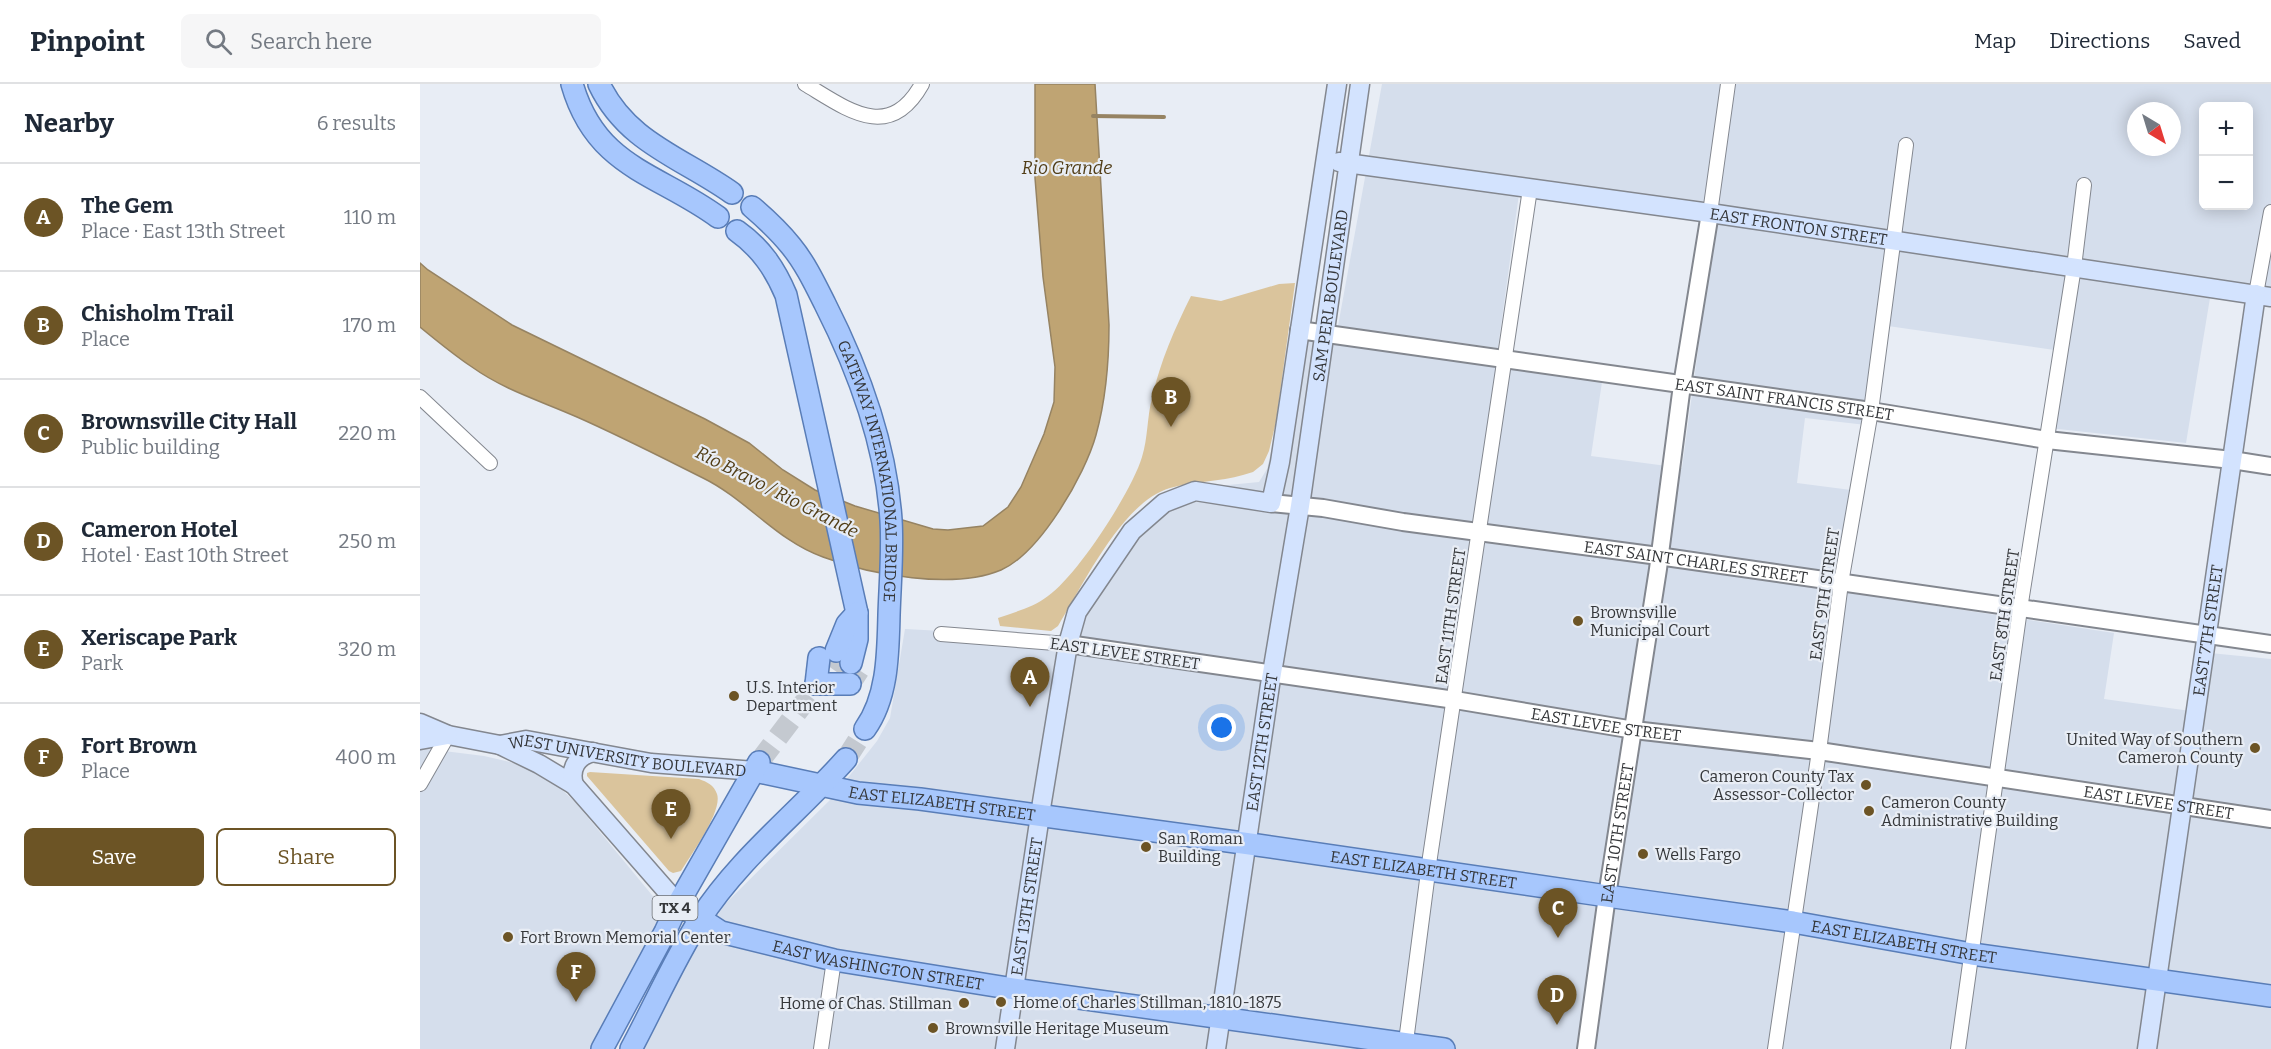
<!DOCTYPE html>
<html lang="en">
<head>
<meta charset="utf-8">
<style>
  body { margin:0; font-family:Bitter,serif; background:#f6f6f7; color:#1f2937 }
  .controls { position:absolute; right:18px; top:18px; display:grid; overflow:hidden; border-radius:9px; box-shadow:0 3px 15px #0003 }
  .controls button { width:54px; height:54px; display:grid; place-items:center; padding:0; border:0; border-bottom:2px solid #e0e1e3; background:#fff; color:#1f2937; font:30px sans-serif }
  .compass { position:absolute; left:1707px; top:18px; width:54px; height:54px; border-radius:50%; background:#fff; box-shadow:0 3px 15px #0003; rotate:142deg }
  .you { position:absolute; left:802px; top:644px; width:21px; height:21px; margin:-15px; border:4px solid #fff; border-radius:50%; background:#1a73e8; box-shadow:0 0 0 9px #1a73e833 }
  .badge { display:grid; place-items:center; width:39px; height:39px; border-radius:50%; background:#6c5425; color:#fff; font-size:20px; font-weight:700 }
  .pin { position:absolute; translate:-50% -50px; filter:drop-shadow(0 2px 3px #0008) }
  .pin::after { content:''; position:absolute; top:32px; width:21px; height:18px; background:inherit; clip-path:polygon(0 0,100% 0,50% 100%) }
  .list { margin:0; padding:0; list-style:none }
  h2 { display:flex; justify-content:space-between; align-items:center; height:78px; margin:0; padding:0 24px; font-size:26px }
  h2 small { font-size:20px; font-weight:400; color:#747a83 }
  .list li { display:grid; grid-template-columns:39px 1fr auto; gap:18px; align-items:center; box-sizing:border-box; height:108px; padding:0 24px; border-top:2px solid #e0e1e3 }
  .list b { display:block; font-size:22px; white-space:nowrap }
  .list p { margin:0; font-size:20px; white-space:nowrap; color:#747a83 }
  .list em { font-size:20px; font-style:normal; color:#747a83 }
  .actions { display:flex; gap:12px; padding:18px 24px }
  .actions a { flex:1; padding:14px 0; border:2px solid #6c5425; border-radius:9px; text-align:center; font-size:21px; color:#6c5425 }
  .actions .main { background:#6c5425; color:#fff }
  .icon { flex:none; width:33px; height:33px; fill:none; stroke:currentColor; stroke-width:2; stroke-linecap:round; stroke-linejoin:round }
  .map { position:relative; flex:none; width:1851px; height:965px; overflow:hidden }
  header { display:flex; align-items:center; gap:36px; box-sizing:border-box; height:84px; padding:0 30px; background:#fff; border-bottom:2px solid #e0e1e3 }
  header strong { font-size:28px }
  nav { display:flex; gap:33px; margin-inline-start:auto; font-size:21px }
  .search { width:420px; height:54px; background:#f6f6f7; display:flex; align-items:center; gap:15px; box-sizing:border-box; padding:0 21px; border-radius:9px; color:#747a83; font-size:22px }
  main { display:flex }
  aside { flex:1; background:#fff }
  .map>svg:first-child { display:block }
</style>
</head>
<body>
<header>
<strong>Pinpoint</strong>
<div class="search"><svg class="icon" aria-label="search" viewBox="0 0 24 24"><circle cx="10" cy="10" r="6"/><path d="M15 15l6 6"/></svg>Search here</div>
<nav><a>Map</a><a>Directions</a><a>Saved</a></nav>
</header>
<main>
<aside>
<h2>Nearby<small>6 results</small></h2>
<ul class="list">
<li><span class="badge">A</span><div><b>The Gem</b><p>Place · East 13th Street</p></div><em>110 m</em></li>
<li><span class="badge">B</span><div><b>Chisholm Trail</b><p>Place</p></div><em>170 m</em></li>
<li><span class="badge">C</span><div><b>Brownsville City Hall</b><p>Public building</p></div><em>220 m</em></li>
<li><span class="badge">D</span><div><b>Cameron Hotel</b><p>Hotel · East 10th Street</p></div><em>250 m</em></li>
<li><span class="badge">E</span><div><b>Xeriscape Park</b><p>Park</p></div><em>320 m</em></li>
<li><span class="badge">F</span><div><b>Fort Brown</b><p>Place</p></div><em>400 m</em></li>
</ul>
<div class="actions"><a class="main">Save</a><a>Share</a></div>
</aside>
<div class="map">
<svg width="1851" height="965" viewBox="0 0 1851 965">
  <rect width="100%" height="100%" fill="#e8edf5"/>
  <path fill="#d5deec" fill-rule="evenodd" d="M962,0h889v223l-61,-9 -24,145 -137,-15 12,-77 -173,-25 -13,100 -70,-8 -8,65 54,7 -20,100 283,43 -10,66 101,14 5,-60 61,6v390h-1629l53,-100 30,-45 106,-105 46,-58 13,-23 15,-89 153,8 50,-88 47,-47 32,-13 72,-7 8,-13 32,-139 303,52 -11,74 91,12 36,-265 -197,-24 -23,169 -160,-22zM1784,22h44v100h-44zM1716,27h36v36h-36z
    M0,664l64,8 26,6 26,10 22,14 18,17 85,103v11l-71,132h-170z"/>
  <path fill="#dac49c" d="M875,199l-19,139 -7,29 -6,13 -10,8 -10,3c-23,7 -49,6 -73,13 -48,14 -87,97 -112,138l-7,5 -51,-5 -2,-8c17,-6 36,-11 50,-22 29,-20 84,-105 94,-139 6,-19 5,-40 10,-59 8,-36 23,-70 39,-102l30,5 58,-17z
    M170,688l109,7c8,3 15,6 18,15 6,17 -26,61 -36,77l-8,2 -4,-2 -82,-95v-3z"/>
  <path fill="#bfa473" stroke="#968362" stroke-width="1.5" d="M615,0h60l14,241c0,37 -3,74 -13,110 -11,40 -56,118 -95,135 -48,20 -130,5 -178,-13 -46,-16 -77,-58 -120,-79 -42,-21 -83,-42 -126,-61 -36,-16 -73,-27 -105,-50 -18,-12 -35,-26 -52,-40v-64l8,7 84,55 193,94 44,24 34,27 32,20 40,16 78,23 15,1 35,-4 25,-19 13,-20 23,-53 10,-32 1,-35 -12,-90 -8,-99z"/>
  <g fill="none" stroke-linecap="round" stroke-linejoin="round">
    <path stroke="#968362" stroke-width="4" d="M673,32l71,1"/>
    <path stroke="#c4c9d0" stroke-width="21" stroke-dasharray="21 10" stroke-linecap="butt" d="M414,586l9,-13
      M430,600l9,-14
      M426,675l19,-30
      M339,678l57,-75"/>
    <g stroke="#83878f" stroke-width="16">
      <path id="minor" d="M385,0c42,25 84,59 117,0
        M1290,129l18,-129
        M1836,210l15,-82
        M0,313l70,66
        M521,550l127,10
        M0,700l28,-49
        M401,965l13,-89
        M985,965l25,-192 100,-668
        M1355,965l44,-298 22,-168 30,-172 35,-266
        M1538,965l62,-440 54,-342 10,-82"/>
    </g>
    <g stroke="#83878f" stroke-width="20">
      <g id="tertiary">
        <path id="s1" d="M879,246l572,81 176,29 185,20 39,6"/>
        <path id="s2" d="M851,419l52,5 80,14 248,33 620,89"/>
        <path id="s3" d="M648,560l387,56 179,30 185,21 452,68"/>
        <path id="s4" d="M1166,965l21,-153 51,-327 24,-184 28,-172"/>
      </g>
    </g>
    <g stroke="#83878f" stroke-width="21">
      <g id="secondary">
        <path id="s5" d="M919,78l371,51 561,84"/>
        <path d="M0,639l28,12 52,10 39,19 35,21 104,119"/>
        <path d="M0,656l28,-5"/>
        <path id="s6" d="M80,661l26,-5 125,23 104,8"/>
        <path d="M154,701c-5,-16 3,-29 19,-33"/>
        <path id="s7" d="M585,965l37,-247 26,-158 9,-32 55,-81 32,-28 31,-12 76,12 9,-41 57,-378"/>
        <path id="s8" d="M796,965l54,-364 30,-179 60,-422"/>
        <path id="s9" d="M1727,965l109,-755"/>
      </g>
    </g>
    <g stroke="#597db7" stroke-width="24">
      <g id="primary">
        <path d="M152,0c24,84 86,89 146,133"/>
        <path d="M179,0c28,59 84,74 133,109"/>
        <path id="s10" d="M332,123c14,12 27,24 39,39 14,17 24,38 34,58 34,67 61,140 66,216 2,31 -1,63 -2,95 -1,38 -1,82 -24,114"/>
        <path d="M317,147c24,17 38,38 49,64l71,318v26l-6,24"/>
        <path d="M416,567l11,-27 10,-11"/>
        <path d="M396,600h34"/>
        <path d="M396,600l3,-26"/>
        <path id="s11" d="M335,687l103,22 62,6 330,45 357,52 186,26 179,32 299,42"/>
        <path id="s12" d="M258,820l43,28 113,28 180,29 430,60"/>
        <path d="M182,965l63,-117 13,-28 81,-142"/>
        <path d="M211,965c23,-43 43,-89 69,-130 39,-61 98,-106 146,-160"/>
      </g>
    </g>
    <use href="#minor" stroke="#fff" stroke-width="14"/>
    <use href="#tertiary" stroke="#fff" stroke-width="16"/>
    <use href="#secondary" stroke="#d3e3fe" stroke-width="18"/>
    <use href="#primary" stroke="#a7c7fd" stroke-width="21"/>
  </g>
  <g fill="#6c5425" stroke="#e8edf5" stroke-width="2">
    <circle cx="1158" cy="537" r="6"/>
    <circle cx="314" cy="612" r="6"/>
    <circle cx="1835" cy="664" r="6"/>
    <circle cx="1446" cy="701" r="6"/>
    <circle cx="1449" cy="727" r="6"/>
    <circle cx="726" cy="763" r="6"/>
    <circle cx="1223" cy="770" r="6"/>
    <circle cx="88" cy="853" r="6"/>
    <circle cx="581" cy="918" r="6"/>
    <circle cx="544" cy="919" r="6"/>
    <circle cx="513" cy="944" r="6"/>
  </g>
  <g text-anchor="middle" stroke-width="4.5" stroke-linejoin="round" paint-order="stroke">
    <rect fill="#e8edf5" stroke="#6b6e72" stroke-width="1.5" x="232.5" y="812" width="45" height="24" rx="4.5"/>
    <g font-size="15" font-weight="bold" fill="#35373a">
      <text x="255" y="829">TX 4</text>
    </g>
    <g font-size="16" fill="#35373a" stroke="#e8edf5">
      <text dy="6" stroke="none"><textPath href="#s5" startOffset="464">EAST FRONTON STREET</textPath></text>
      <text dy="6" stroke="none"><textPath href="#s8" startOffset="762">SAM PERL BOULEVARD</textPath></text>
      <text dy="6" stroke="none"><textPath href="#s1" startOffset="490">EAST SAINT FRANCIS STREET</textPath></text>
      <text dy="6" stroke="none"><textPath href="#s10" startOffset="298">GATEWAY INTERNATIONAL BRIDGE</textPath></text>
      <text dy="6" stroke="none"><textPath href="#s2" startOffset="429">EAST SAINT CHARLES STREET</textPath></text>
      <text transform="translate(1404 510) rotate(-82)" y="6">EAST 9TH STREET</text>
      <text transform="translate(1584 531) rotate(-82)" y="6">EAST 8TH STREET</text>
      <text transform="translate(1030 532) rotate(-82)" y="6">EAST 11TH STREET</text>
      <text dy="6" stroke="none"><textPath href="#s9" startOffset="423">EAST 7TH STREET</textPath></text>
      <text transform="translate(705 569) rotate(8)" y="6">EAST LEVEE STREET</text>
      <text dy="6" stroke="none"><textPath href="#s3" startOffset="544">EAST LEVEE STREET</textPath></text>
      <text dy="6" stroke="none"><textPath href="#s8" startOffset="310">EAST 12TH STREET</textPath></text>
      <text dy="6" stroke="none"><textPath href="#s6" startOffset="129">WEST UNIVERSITY BOULEVARD</textPath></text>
      <text dy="6" stroke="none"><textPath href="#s3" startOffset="1102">EAST LEVEE STREET</textPath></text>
      <text dy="6" stroke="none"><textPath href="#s11" startOffset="190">EAST ELIZABETH STREET</textPath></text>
      <text dy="6" stroke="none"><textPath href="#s4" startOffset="218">EAST 10TH STREET</textPath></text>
      <text dy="6" stroke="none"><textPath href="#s11" startOffset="676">EAST ELIZABETH STREET</textPath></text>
      <text dy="6" stroke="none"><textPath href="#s7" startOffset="144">EAST 13TH STREET</textPath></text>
      <text dy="6" stroke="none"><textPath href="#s11" startOffset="1162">EAST ELIZABETH STREET</textPath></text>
      <text dy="6" stroke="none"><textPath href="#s12" startOffset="212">EAST WASHINGTON STREET</textPath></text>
    </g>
    <g font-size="16" fill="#35373a" stroke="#e8edf5" text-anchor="start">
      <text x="1170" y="534">Brownsville<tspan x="1170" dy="18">Municipal Court</tspan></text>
      <text x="326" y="609">U.S. Interior<tspan x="326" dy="18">Department</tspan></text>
      <text x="1823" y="661" text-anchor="end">United Way of Southern<tspan x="1823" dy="18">Cameron County</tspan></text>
      <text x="1434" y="698" text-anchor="end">Cameron County Tax<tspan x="1434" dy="18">Assessor-Collector</tspan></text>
      <text x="1461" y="724">Cameron County<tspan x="1461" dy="18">Administrative Building</tspan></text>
      <text x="738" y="760">San Roman<tspan x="738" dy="18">Building</tspan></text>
      <text x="1235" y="776">Wells Fargo</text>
      <text x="100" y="859">Fort Brown Memorial Center</text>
      <text x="593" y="924">Home of Charles Stillman, 1810-1875</text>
      <text x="532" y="925" text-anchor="end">Home of Chas. Stillman</text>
      <text x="525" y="950">Brownsville Heritage Museum</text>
    </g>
    <g font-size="18" font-style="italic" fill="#513d16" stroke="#e8edf5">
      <text x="647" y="90">Rio Grande</text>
      <text transform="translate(357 408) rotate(27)" y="6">Río Bravo / Rio Grande</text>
    </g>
  </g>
</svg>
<div class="controls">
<button>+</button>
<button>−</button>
</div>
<svg class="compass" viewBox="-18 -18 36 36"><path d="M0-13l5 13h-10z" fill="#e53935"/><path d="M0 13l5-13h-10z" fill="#747a83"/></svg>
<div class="you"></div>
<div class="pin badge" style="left:610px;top:623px">A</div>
<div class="pin badge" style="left:751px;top:343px">B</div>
<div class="pin badge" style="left:1138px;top:854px">C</div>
<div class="pin badge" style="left:1137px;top:941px">D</div>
<div class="pin badge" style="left:251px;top:755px">E</div>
<div class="pin badge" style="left:156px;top:918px">F</div>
</div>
</main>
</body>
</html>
